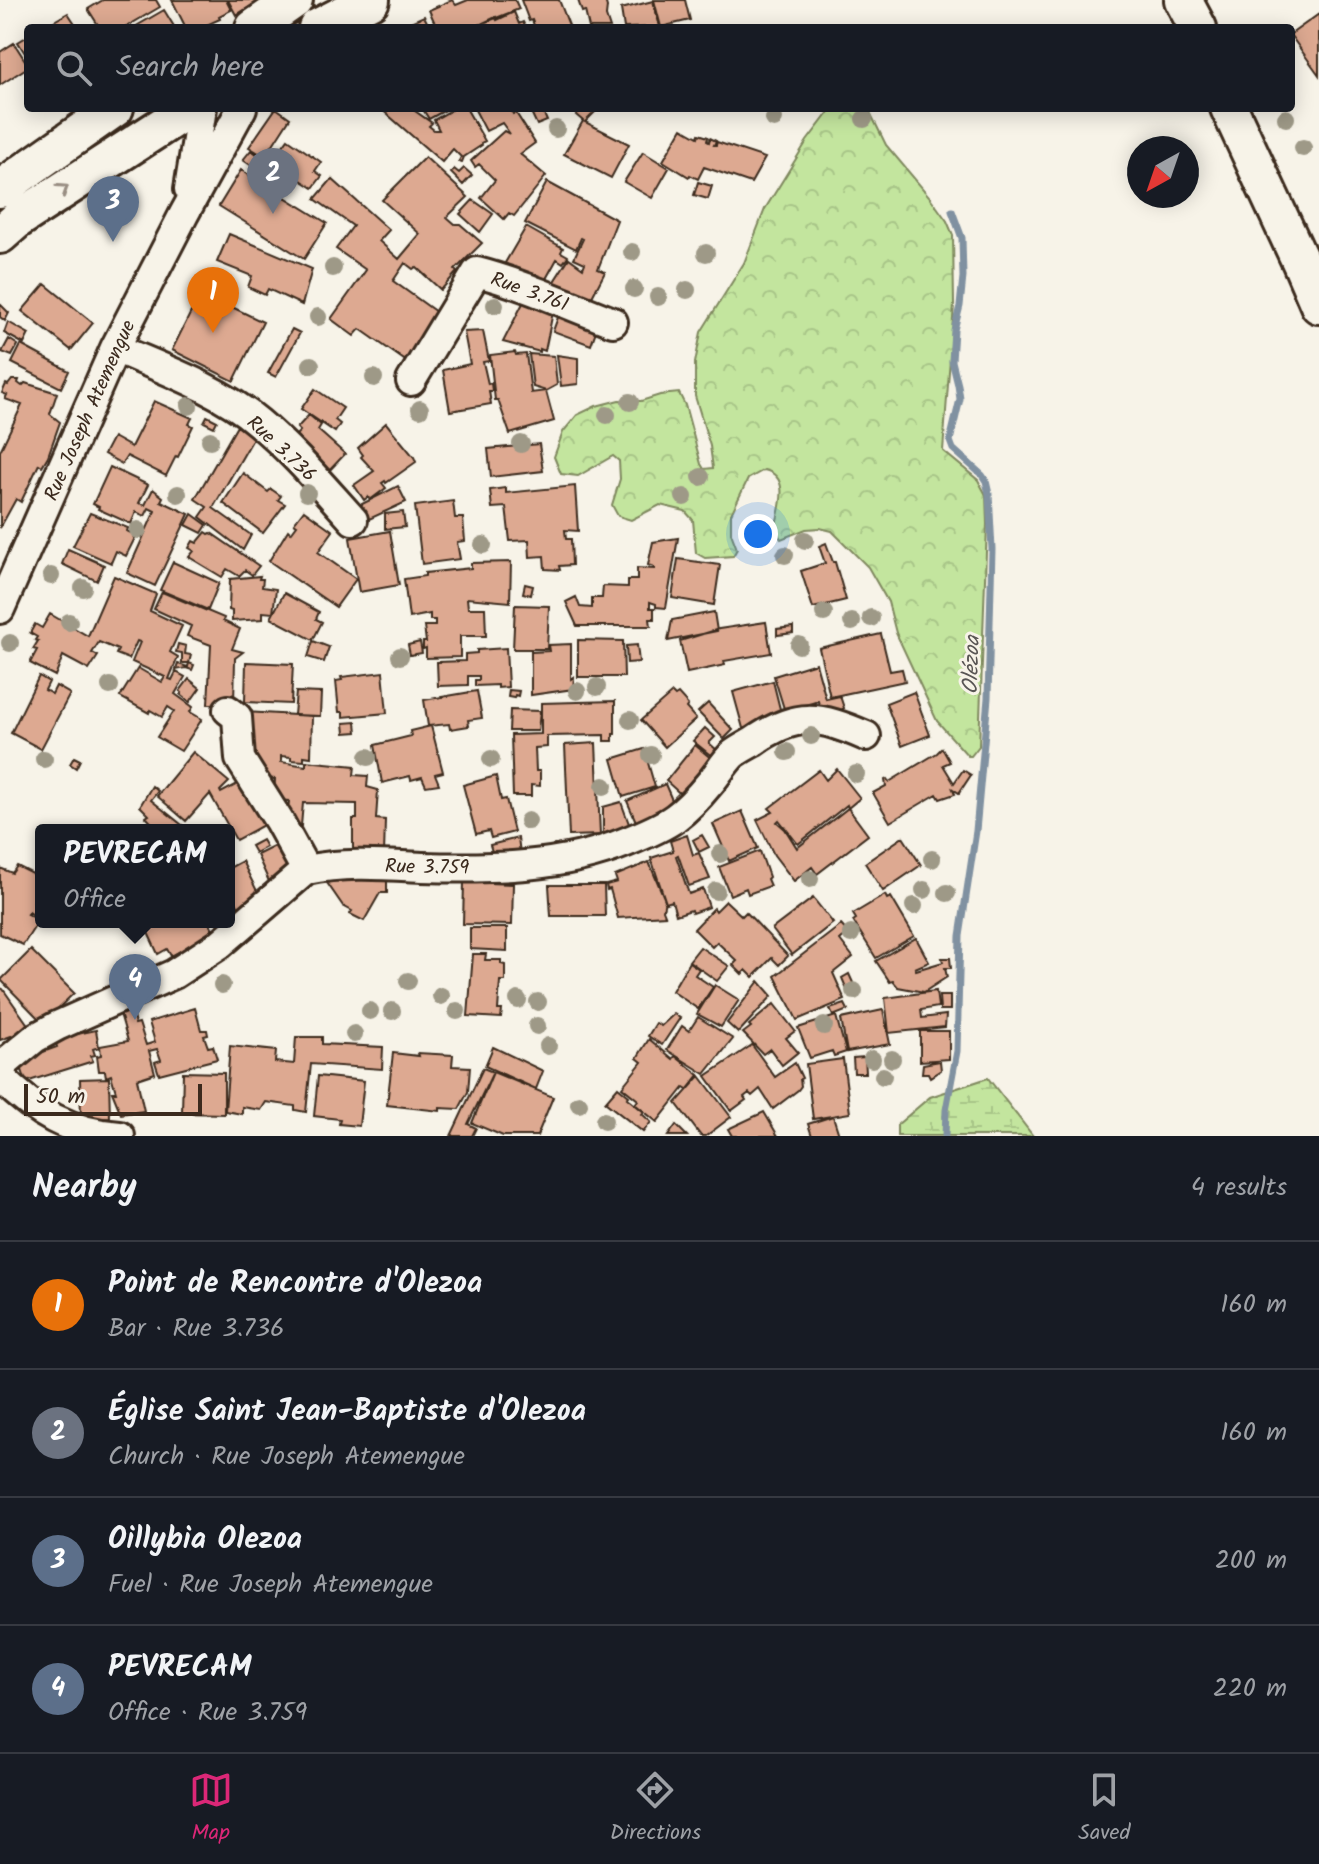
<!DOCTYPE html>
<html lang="en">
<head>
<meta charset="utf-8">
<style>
  body { margin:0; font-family:Kalam,sans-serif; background:#242831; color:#f1f3f6 }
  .compass { position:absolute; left:1127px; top:136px; width:72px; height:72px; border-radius:50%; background:#171b24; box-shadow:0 4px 20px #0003; rotate:220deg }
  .scale { position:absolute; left:24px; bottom:20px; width:178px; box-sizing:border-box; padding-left:8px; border:4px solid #3b2a1e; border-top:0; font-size:22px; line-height:28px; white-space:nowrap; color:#3b2a1e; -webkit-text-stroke:6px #f7f3e8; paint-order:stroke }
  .you { position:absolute; left:758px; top:534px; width:28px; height:28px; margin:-20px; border:6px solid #fff; border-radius:50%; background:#1a73e8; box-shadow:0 0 0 12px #1a73e833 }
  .badge { display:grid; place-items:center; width:52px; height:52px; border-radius:50%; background:#db2777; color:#fff; font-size:26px; font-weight:700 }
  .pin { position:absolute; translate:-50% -66px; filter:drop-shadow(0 2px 4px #0008) }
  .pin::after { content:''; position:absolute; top:42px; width:28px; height:24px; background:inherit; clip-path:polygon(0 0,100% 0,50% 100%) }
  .popup { position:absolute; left:35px; top:824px; width:200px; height:104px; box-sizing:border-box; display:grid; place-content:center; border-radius:8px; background:#171b24; filter:drop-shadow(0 2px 6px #0005); font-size:26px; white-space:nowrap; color:#9ea1a6 }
  .popup b { font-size:30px; color:#f1f3f6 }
  .popup::after { content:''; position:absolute; left:50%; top:100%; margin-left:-16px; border:16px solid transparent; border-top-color:#171b24 }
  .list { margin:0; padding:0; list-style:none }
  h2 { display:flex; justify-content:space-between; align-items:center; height:104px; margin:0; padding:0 32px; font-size:34px }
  h2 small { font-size:26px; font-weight:400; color:#9ea1a6 }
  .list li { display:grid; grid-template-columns:52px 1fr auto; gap:24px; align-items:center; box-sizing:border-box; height:128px; padding:0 32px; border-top:2px solid #363941 }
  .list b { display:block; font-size:30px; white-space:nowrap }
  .list p { margin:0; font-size:26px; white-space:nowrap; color:#9ea1a6 }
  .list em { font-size:26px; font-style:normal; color:#9ea1a6 }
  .icon { flex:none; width:44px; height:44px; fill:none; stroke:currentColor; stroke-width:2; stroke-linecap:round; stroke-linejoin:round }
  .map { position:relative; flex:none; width:1319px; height:1136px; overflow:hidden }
  .search { position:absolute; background:#171b24; box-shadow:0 4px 20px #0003; left:24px; right:24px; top:24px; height:88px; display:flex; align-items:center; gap:20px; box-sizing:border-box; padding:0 28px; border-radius:8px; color:#9ea1a6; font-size:30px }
  .sheet { height:616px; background:#171b24 }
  nav { display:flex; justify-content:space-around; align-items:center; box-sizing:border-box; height:112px; border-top:2px solid #363941; background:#171b24; font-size:22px; color:#9ea1a6 }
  nav a { display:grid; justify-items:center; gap:4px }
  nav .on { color:#db2777 }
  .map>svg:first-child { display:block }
</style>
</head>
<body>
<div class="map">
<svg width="1319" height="1136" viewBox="0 0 1319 1136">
  <defs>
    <pattern id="forest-crowns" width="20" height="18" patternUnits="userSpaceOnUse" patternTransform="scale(2)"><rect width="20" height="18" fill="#c3e59e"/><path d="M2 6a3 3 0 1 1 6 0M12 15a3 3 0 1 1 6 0" fill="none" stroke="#a8c588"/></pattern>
    <pattern id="wetland-marsh" width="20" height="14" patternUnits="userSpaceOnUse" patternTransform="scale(2)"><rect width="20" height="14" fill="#c3e59e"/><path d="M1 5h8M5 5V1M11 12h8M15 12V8" fill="none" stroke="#a8c588"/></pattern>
  </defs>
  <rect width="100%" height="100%" fill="#f7f3e8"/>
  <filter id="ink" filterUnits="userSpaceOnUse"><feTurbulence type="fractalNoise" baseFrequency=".0125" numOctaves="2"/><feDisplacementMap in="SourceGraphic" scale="16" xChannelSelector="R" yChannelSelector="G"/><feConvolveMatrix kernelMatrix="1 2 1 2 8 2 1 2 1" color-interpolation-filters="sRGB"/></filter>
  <g filter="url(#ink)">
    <path fill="url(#forest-crowns)" stroke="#7f885e" stroke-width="2" d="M832,108h36l18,37 43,51 18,25 6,14 1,70 -11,146 35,29 8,15 1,29 -8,222 -8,10h-3l-31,-35 -41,-88 -8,-31 -20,-35 -36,-36 -12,-3 -14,1 -25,10 -6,-10c4,-20 17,-53 -11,-59l-16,9 -17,35v19l6,16 -4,7 -28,2 -9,-5 -3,-33 -8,-9 -25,-6 -29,15 -13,-4 -6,-11 8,-26 -1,-18 -6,-5 -35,20 -17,-2 -7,-17 9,-25 14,-17 19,-9 23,-6 22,1 19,-6 19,-2 6,12 16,59 3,5 9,-1 -3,-22 -15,-50v-33l6,-31 43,-69 21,-54 42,-68z"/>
    <path fill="url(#wetland-marsh)" stroke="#7f885e" stroke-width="2" d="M988,1078l45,58h-136v-11l33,-28z"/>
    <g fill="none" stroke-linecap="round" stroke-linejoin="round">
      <path stroke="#8091a1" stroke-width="7" d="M945,1136l1,-26 11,-59 3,-115 16,-105 12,-133 4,-149 -3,-55 -3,-13 -4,-6 -29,-26 -3,-8 10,-42 -2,-14 -6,-24 2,-31 6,-24 3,-29 -1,-39 -10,-27"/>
    </g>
    <path fill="#dda991" stroke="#3b2a1e" stroke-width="2" d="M103,0h53l4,7 -36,21h-24l-12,-19z
      M172,0h54l5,10 -12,6 1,3 -20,9h-14z
      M228,0h33l-25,15z
      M452,0l4,5 12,-5h47l4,9 -48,19h-34l-8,-18z
      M521,0h38l11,28h-35l-3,-8 -3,1z
      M578,0h27l2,7 -1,9 4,12h-21l-4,-17 -3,1z
      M654,0h31l5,20 -29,7z
      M653,1l7,26 -36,1 -3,-19z
      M164,10l11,18h-42z
      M514,12l5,12 4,-2 3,6h-40l-3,-5 13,-6 1,3z
      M68,13l10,15h-36z
      M1319,14v61l-28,-39v-2z
      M424,16l6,12h-33z
      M28,36v22l-10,-16z
      M14,43l14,22v2l-28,18v-33z
      M276,108l14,10 -25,39 -16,-10z
      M380,108h39l-4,3 17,12 -3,3 5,4h5l-5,-10 21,-12h11l19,33 -4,2 1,2 -18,12 -2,5 -3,-1 2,-4 -8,-8 -11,13z
      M422,108h27l-20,11z
      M474,108h36l3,6 3,-1 19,30 -15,11 26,22 -32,40 -5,-3 -5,6 -23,-21 14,-18 -16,-16 -4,3 -4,-6 33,-30 6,3 -8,-11 -16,8z
      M529,108h24l-10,4 4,9 -10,4z
      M583,108h10l3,3 -11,11 44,22 -18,34 -47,-24 19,-33 -7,-6z
      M682,128l16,9 1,-3 9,3 -1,4 2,1 1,-4 6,3 -2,4h2l1,-3 48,16 -14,25 -47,-16 -6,12 -8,-4 -1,2 -26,-16z
      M288,139l33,23 -6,9 7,5 -9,12 -41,-27z
      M251,150l28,19 -6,11 -30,-20z
      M643,152l26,16 -17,30 -28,-16z
      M425,157l43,40 -21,20 8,7h5l22,19 -27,27 2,2 -16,18 -25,-23 -3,2 -8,-6 -12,18 50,36 -33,47 -50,-35 -6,7 -23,-17 35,-49 -30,-21 17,-23 -38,-27 17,-20 57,51 -10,11 20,18 21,-25 -38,-34z
      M464,168l8,7 -9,10 -12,-12 3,-4 5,4z
      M241,170l86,53 -23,36 -85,-53z
      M547,182l70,38 -19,49 7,3 -23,44 -36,-22 23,-36 14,10 2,-5 -11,-5 9,-19 -2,-1 -5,11 -51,-26z
      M698,182l14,4 -4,13 -14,-4z
      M473,200l20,14 -13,18 -20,-18z
      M526,227l37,21 -2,4 7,4 -5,7 -6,-4 -15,27 -37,-23z
      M229,234l83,35 -10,36 -34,-16 -3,6 -17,-8 4,-11 -35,-14z
      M45,284l48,39 -22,27 -49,-39z
      M201,292l62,30 -29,59 -62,-31z
      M524,301l29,11 -8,39 -5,-2v3l-37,-10z
      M0,304l9,9 -4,8 -5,-4z
      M560,312l38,13 -7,20 -38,-14z
      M8,322l21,12 -5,10 -20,-11z
      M292,329l8,4 -24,44 -8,-4z
      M483,331l6,30 -6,1 5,22 3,-1 1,8h-3l2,13 -41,7 -7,-41 27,-6 -6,-32z
      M9,339l9,6 -6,11 -10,-4z
      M21,345l48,26 -8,17 -49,-25z
      M515,352l1,3 10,-1 5,39 15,-2 8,30 -44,13 -12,-34h-3l-5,-45z
      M529,354l25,2 3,29 -11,6 -13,-4z
      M557,355l21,3v26l-17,2z
      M12,380h7l-1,3 4,3 3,-3 32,10 -7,21 10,8 -12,34 -6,10 -3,-2 -18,38 -5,-3 -16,29v-77l22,-46 -17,-6 2,-4 -5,-2 4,-9 2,1z
      M315,389l28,19 -8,12 5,4 -5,8 -34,-23z
      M154,401l38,17 -3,6 4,2 -15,31 -2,-1 -10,20 -39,-20 -5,8 -18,-10 9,-17 18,10z
      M309,415l12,10 -3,5 27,24 -19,20 -36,-33 10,-10 -3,-3z
      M207,416l10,5 -3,6 -10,-5z
      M386,423l28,34 2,5 -30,21 -1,-2 -3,2 4,5 -16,12 -2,-3 -4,3 -10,-15 20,-14 -13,-14 2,-2 -5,-7z
      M237,426l17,11 -41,71 38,27 -8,15 -43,-33 7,-10 -12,-8z
      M539,444l4,27 -52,6 -3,-28z
      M110,467l38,18 -9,18 6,2 8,-16 10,8 -2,4 28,13 -34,72 -28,-13 28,-62 -6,-3 -4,8 -9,-4 -5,12 -33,-15 1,-2 -6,-3z
      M243,473l25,19 3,-3 10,7 -3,4 7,4 -22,29 -40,-30z
      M398,486l8,16 -39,18 -7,-15z
      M575,486l3,45 -13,-1 1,9h5l1,26 -13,1 1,4 -15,-1 -1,-13 -14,1 -1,-17 -19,1 -4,-34 -14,1 -2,-18 16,-2v5z
      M453,501l2,17h8l2,23 -8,1 3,17 -38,5 -7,-58z
      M304,510l29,21 -15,21 38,27 -20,28 -67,-46 19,-31 3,3 6,-8 -3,-2z
      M403,512l2,15 -20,2v-15z
      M90,513l38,15 -1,3 9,5 -10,20 -10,-5 -5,12 -38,-17z
      M192,514l15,11 -5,8 -16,-8z
      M390,531l9,54 -40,7 -9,-54z
      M206,532l3,2 2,-1 48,33 -7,9 -7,-5 -6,6 -12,-7 -5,8 -33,-20 5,-6 -5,-3 4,-7 4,2z
      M678,538l-12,70 -10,-1v-3l-6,-2v6h4v11h-4l1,7h-74l-11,-24 10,-5 4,10 12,1v-10h10l1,-12 25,1v-7h9v-12l17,1v-2l-6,-2 5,-23z
      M826,543l7,19h2l11,38 -33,8 -12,-37 24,-8 -6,-17z
      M68,549l36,16 -7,16 -35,-17z
      M678,559l42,6 -6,40 -42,-7z
      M173,562l46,21 -11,27 -48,-20z
      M511,562l-1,40 -43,-4 1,10h17l1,28h-26v21l-34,1v-10l-3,1v-7h3l-2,-16h11v-6h-5v-6l-21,4 -5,-39 21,-3v-3l46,-5v-5z
      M114,576l42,18 -6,17 32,15 -12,26 8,5 -9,22 3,1 4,-8 9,5 -10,17 18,13 -3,5 12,7 -21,32 -24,-14 17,-26 -6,-4 -6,10 -12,-7 -1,3 -29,-16 18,-29 24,14 3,-5 -33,-15 8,-20 -3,-1 -8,18 -13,-5 2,-4 -19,-8 -7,11 6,3 -9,14 -26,-14 -8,20 -25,-13 7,-13 -4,-1 5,-8 -3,-1 2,-3 -7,-4 5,-9 7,4 8,-14 38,22z
      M260,576l-1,3h4l-1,8 14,2 -3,24 -10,-1v7l-31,2v-10l-3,-1 1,-31z
      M525,584l8,2 -2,9 -8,-2z
      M162,592l62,26 -1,3 17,8 -8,20 11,3 -8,6 -1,46h-26l3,-59 -24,-9 4,-10 -37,-17z
      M284,593l35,19 -3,7 6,3 -9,18 -42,-22z
      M515,605l34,1 -2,43h-34z
      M714,612l3,19 -49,10 4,-21z
      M766,622l5,31 -47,8 1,4 -38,8 -7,-32 39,-12z
      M793,627v6l-16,2v-6z
      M881,634l9,37 12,-2 3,12 -75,16 -11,-49z
      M578,640l45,1 1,36h-46z
      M313,641l16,6 -5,15 -16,-5z
      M420,642l2,11 -12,2 -2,-10z
      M178,644l8,2 -1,8 6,1 -2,8h-7v-10l-6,-1z
      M571,644v35l3,-2 -1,12 -42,6v-43l18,-1 -1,-6z
      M637,645l2,17 -12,1 -1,-17z
      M506,648l2,39 -10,1v-3l-23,1v-6h4v-4h-11v9l-30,1 -1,-24 28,-1v-7l12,-1v-3z
      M246,662l47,2 -2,40 -46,-2z
      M189,663l5,2 -2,5 -6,-2 -10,2 2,-6 10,3z
      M816,663l10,36 14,-3 4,12 -3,2 2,3 -20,6 -5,-18 -33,11 -11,-36z
      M383,672l4,41 -44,4v-5h-4l-3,-31 6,-1 -1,-3z
      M39,676l10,6 -4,8 7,4 4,-8 14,8 -29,55 -30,-16z
      M189,679l11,9 -10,14 -9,-7 1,-2 -2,-2z
      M773,681l10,40 -39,11 -11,-40z
      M509,690l10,1 -1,5 -3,-1 -1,3 -6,-1z
      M477,691l5,27 -14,2 1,6 -19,3 -1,-5 -21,2 -4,-26z
      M296,692l25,1 -1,23 -26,-1z
      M914,692l16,43 -28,11 -16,-43z
      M672,693l3,3 3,-2 10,11 -2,3 10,11 -31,28 -24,-27z
      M615,701v33h-2v7h-9v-6l-57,1v11l-12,1 1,23h4v15l-9,-1v11h-18l-2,-61 30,-1v-31z
      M708,703l25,27 -9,9 -26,-27z
      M510,710l30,1 -2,20h-29z
      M245,712l67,4 -1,41 -7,-1v5l-13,-1v-3l-10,-1v6l25,4v-5l49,5 -1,9 14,1 -1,11 11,3 -2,29 9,1 -1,35 -31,-1v-35h4v-15l-54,-1 -2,23 -9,-1 -5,-3 2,-21 -15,-1 1,-21 -12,-1 1,-9h-8v-16l-11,-1z
      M356,722l1,10 -12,1 -1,-10z
      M431,726l12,46 -8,2 4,10 -13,2 -4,-9 -11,3 -1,-4 -28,7 -7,-38 36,-9 -1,-5z
      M705,728l10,9 -6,6 10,9 -33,47 -20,-18 29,-36 18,15 1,-2 -21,-17z
      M596,743l4,92 -31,1 -4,-91z
      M942,748l8,14 -7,3 11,18 9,-13 8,5 -12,18 -6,-4 2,5 -15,5 -3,-5 -47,28 -17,-29 13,-7 -1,-6 2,-1 2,3 48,-29z
      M644,749l11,38 -32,10 -11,-38z
      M193,752l36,30 -9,9 1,2 22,-12 24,42 -31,17 -26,-46 -24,27 -29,-25z
      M74,757l6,3 -4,8 -6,-4z
      M837,769l23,29 -12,10 -1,-3 -49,39 -19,-24 -2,2 8,7 12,19 51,-40 20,27 -51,39 -5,-7 -18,14 -20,-26 -17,-35 16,-8 -4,-4 50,-38 7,10z
      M496,776l5,24 5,-1 8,33 -23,6 -2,-7 -13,3 -13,-49z
      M665,784l10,23 -38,17 -10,-23z
      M152,786l6,5 -7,9 31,25 -3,4 1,1h-22l-12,-13 3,-2 -9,-9z
      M621,802l11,30 -12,4 -2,-6 -15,4v-27z
      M742,811l16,37 -29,13 -16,-37z
      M687,835l6,20 6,-2 11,26 -21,7 -11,-31 -2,1 13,38 14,-5 6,18 -17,6 -1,-3 -15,5 -4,-14 -6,2 -15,-45 22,-7 -3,-10z
      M702,835l7,12 -10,5 -6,-12z
      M903,837l18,28 -38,26 -18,-28z
      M518,838l2,15 -27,2 -3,-10z
      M262,840l4,7 -11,6 -4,-7z
      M279,844l10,21 -18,21 -14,-31z
      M760,851l9,26 -2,2 3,7 -22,8 -2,-6 -16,7 -11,-28z
      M242,861l18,36 -22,10 -1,-3 -8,4v-40z
      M649,862l16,38 -2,10 2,5 -47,3 -8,-29 -3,1 -1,-5 11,-3 -2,-6z
      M17,866l24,12v9l-7,14 7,4v15l-12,-8 -2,2 12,6 -16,25 -23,-11v-66l12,5z
      M323,877l64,1v15h-7l-16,28 -14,-7 2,-3 -9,-5z
      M464,882l49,2 -1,41 -49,-1z
      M549,885h55l1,31h-54z
      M885,895l2,4 4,-2 23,39 -38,22 -23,-37 3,-2 -3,-5z
      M813,898l20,25 -41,32 -20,-26z
      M726,901l16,15 4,-4 42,44 -9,9 -7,-7 -19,19 -7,-7 -4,4 -9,-9 4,-4 -20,-19 -5,5 -18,-18 20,-21 2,3z
      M143,922h66l7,12 -45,22 -4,-7 -9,5z
      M841,925l7,8 -8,7 13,17 -20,16 12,27 -48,20 -22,-44z
      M470,928h37v23l-37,-2z
      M916,938l13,24 -14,6 1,2 27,-8 -1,-4h8l1,10h-6l2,9 -23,15 -26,-5 -5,-6 -3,1 -14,-21z
      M700,947l29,19 -12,15 -28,-20z
      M31,950l43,43 -31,30 -42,-43z
      M473,954h13l-1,6h16v4l4,1v16h-5l-2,29h4l-1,8 -33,-2z
      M689,962l10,7 -4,6 18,12 -15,22 -26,-18z
      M849,974l5,11 -7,5 -5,-12z
      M759,981l13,15 -34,37 -11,-10z
      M715,985l24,15 -18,27 -24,-13z
      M0,988l3,1 28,40 -31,11z
      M936,991l2,16 -17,3 1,8 24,-3 -1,12 -56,6 -4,-35z
      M939,996h11v14h-10z
      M774,1004l21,27 -9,7 12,14 -16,13 -12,-16 -7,5 -20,-21 8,-6 -2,-2z
      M845,1004l3,6 -15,6 -3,-7z
      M130,1007l5,17 4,-1 7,22 9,-3 -6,-20 46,-14 6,22h6l1,5 -4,1 4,11 5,-1 4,13 -58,15 -4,-12 6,-2 -4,-11 -8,2 6,22 -18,6 7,32 -23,3 -9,-22h4l-5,-17 -5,2 -1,-6h-6l-2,-15 4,-1 -1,-9 28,-5 -9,-31z
      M883,1010l7,34 -43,8 -6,-33z
      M674,1014l6,4 -18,27 -14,-9 8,-13 5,3z
      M836,1016l10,36 -12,4 -2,-5 -22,7 -12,-30z
      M698,1017l35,22 -28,35 -38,-24 15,-24 7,5z
      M96,1030l3,17 -6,2 2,6 -4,1 2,5 -67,21 -4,-12 -6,2 -3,-9 44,-16 -3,-8z
      M920,1031h29v28l-29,2z
      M296,1037h26v7l61,3 -1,22 -71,-5 -5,48 -11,-2v-4l-29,-4 -5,8 -19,-3v7l-17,-3 5,-65 46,5 -1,11 19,2z
      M649,1039l24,20 2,-3 24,19 -12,15 -3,-2 -27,34 -22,-18 3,-4 -16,-13 20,-25 -5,-4z
      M752,1045l23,32 20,-14 7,15 -2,1 1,7 -3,4 -25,19 -13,-20 -8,7 -3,-3 -5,4 2,3 -15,11 -25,-35z
      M493,1047l50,24 -7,18 -51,-23z
      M393,1053l26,3 -1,-3 35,2 -1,11 18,1 -2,25 -9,17 -19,-1v3l-53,-6z
      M865,1057l1,16h-12l-1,-15z
      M843,1059l7,54 -37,6 -7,-55z
      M940,1061l1,9 -11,7 -2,-4h-6l1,-9z
      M483,1068l10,4 -25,52 8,4 -4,8h-21z
      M183,1072l41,1v41l-42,-1z
      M493,1072l60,25 -16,39h-34l-31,-13z
      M318,1076l46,5 -5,45 -20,-2 1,-5 -26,-3z
      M700,1076l31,41 -25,19h-5l-25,-33z
      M109,1078l1,40 -29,1 -1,-40z
      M618,1087l11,9 -2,2 17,14 -2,2 9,8 -8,10 -38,-30z
      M764,1112l14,24h-46l-4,-7z
      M833,1116l6,19 -27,1 -4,-12z
      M676,1125l11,11h-19z"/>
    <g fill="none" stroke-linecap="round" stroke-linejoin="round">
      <g stroke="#3b2a1e" stroke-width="34">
        <path id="minor" d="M189,189l13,-81
          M115,348c48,21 103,40 143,74 35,29 65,65 95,98
          M411,381l66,-109c46,12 91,33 136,50
          M0,609l115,-261 69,-134 58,-106
          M228,710l9,7 3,42 39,62 27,49
          M0,1067l35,-29 22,-12 117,-52 46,-30 86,-74c38,-8 77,-5 116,-3 65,2 142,1 204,-25 15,-6 35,-14 49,-24 12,-9 25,-23 34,-34 8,-9 15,-21 23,-29 6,-5 14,-9 21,-13 44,-31 66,-26 113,-6
          M0,1077c35,35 69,56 120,59"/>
      </g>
      <g stroke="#3b2a1e" stroke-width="42">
        <path id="major" d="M1183,0l15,28
          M254,28l40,-28
          M317,28l54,-28
          M1229,108l72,155 18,42
          M0,189l115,-81
          M0,235l17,-15 173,-112"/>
      </g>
      <use href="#minor" stroke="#f7f3e8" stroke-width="28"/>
      <use href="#major" stroke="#f7f3e8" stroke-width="36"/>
    </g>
    <g fill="#9e9987">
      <circle cx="1286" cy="118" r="9"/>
      <circle cx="774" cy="119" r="9"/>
      <circle cx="864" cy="119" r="9"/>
      <circle cx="556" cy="129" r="9"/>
      <circle cx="1303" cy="148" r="9"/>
      <circle cx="632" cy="252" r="9"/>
      <circle cx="706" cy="253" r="9"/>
      <circle cx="333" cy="268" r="9"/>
      <circle cx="634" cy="289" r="9"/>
      <circle cx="687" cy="290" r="9"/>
      <circle cx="658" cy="297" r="9"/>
      <circle cx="495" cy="305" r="9"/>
      <circle cx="318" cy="317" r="9"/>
      <circle cx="311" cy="365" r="9"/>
      <circle cx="374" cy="378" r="9"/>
      <circle cx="630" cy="402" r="9"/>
      <circle cx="189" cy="406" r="9"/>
      <circle cx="420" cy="409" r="9"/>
      <circle cx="607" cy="415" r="9"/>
      <circle cx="210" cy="440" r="9"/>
      <circle cx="521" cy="444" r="9"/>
      <circle cx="701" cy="477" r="9"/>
      <circle cx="307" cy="493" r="9"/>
      <circle cx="178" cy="494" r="9"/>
      <circle cx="684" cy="497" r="9"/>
      <circle cx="138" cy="530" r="9"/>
      <circle cx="805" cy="540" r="9"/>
      <circle cx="483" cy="545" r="9"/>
      <circle cx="785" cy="555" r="9"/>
      <circle cx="51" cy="576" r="9"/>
      <circle cx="83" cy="588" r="9"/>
      <circle cx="824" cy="613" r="9"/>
      <circle cx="871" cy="618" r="9"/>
      <circle cx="69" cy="622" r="9"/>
      <circle cx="852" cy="622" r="9"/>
      <circle cx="10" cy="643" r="9"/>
      <circle cx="799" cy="645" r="9"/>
      <circle cx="400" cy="656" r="9"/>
      <circle cx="110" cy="686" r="9"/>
      <circle cx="597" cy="687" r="9"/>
      <circle cx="577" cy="691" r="9"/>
      <circle cx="630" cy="720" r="9"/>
      <circle cx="811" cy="736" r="9"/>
      <circle cx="787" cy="752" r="9"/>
      <circle cx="651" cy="755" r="9"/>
      <circle cx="368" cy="757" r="9"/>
      <circle cx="44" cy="759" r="9"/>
      <circle cx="491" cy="759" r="9"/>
      <circle cx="856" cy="774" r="9"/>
      <circle cx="604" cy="786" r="9"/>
      <circle cx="528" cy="821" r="9"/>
      <circle cx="720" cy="854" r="9"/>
      <circle cx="932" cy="859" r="9"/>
      <circle cx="810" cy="879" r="9"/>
      <circle cx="924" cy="890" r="9"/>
      <circle cx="716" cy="891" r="9"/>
      <circle cx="947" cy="893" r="9"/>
      <circle cx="914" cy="906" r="9"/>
      <circle cx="851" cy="934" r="9"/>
      <circle cx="408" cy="981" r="9"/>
      <circle cx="222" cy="985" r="9"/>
      <circle cx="854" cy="991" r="9"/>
      <circle cx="441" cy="996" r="9"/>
      <circle cx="518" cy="1000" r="9"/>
      <circle cx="538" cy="1002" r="9"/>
      <circle cx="370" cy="1011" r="9"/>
      <circle cx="392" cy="1011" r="9"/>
      <circle cx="457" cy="1011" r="9"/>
      <circle cx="537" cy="1026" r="9"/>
      <circle cx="824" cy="1026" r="9"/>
      <circle cx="354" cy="1034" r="9"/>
      <circle cx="548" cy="1046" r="9"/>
      <circle cx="872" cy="1059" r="9"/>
      <circle cx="892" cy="1059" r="9"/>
      <circle cx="883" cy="1076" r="9"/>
      <circle cx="579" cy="1104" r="9"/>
      <circle cx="604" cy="1121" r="9"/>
    </g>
    <defs><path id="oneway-chevron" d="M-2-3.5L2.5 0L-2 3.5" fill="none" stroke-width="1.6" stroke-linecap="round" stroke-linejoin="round" transform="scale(2)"/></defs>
    <use stroke="#998e83" href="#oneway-chevron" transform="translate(63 189) rotate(-33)"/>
  </g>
  <g text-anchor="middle" stroke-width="6" stroke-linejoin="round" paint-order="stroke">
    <g font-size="20" fill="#3b2a1e" stroke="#f7f3e8">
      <text transform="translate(530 291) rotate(20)" y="7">Rue 3.761</text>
      <text transform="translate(89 410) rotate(-66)" y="7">Rue Joseph Atemengue</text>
      <text transform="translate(282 448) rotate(43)" y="7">Rue 3.736</text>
      <text transform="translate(427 866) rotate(1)" y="7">Rue 3.759</text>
    </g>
    <g font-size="22" font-style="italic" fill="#585554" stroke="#f7f3e8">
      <text transform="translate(970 665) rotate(-88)" y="8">Olézoa</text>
    </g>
  </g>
</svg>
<svg class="compass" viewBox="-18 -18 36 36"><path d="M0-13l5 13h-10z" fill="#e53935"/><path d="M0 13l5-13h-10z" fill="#9ea1a6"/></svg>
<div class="scale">50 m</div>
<div class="you"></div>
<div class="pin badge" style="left:213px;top:333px;background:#e8710a">1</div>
<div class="pin badge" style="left:273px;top:214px;background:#6b7280">2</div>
<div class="pin badge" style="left:113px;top:242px;background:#5c6f8a">3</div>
<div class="pin badge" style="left:135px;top:1020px;background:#5c6f8a">4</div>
<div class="popup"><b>PEVRECAM</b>Office</div>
<div class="search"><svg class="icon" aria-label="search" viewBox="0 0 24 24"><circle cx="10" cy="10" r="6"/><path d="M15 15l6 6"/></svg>Search here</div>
</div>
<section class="sheet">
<h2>Nearby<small>4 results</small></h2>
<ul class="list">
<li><span class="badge" style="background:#e8710a">1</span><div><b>Point de Rencontre d'Olezoa</b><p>Bar · Rue 3.736</p></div><em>160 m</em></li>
<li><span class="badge" style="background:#6b7280">2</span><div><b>Église Saint Jean-Baptiste d'Olezoa</b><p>Church · Rue Joseph Atemengue</p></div><em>160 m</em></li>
<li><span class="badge" style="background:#5c6f8a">3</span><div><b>Oillybia Olezoa</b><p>Fuel · Rue Joseph Atemengue</p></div><em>200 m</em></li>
<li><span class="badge" style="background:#5c6f8a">4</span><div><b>PEVRECAM</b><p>Office · Rue 3.759</p></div><em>220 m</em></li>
</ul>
</section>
<nav>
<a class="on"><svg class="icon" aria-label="map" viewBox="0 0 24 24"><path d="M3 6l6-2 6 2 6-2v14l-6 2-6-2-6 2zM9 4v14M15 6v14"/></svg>Map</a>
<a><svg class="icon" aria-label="directions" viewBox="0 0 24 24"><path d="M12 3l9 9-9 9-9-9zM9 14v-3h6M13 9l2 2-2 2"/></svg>Directions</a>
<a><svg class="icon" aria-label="saved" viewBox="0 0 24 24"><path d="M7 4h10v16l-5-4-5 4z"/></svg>Saved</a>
</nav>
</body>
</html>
